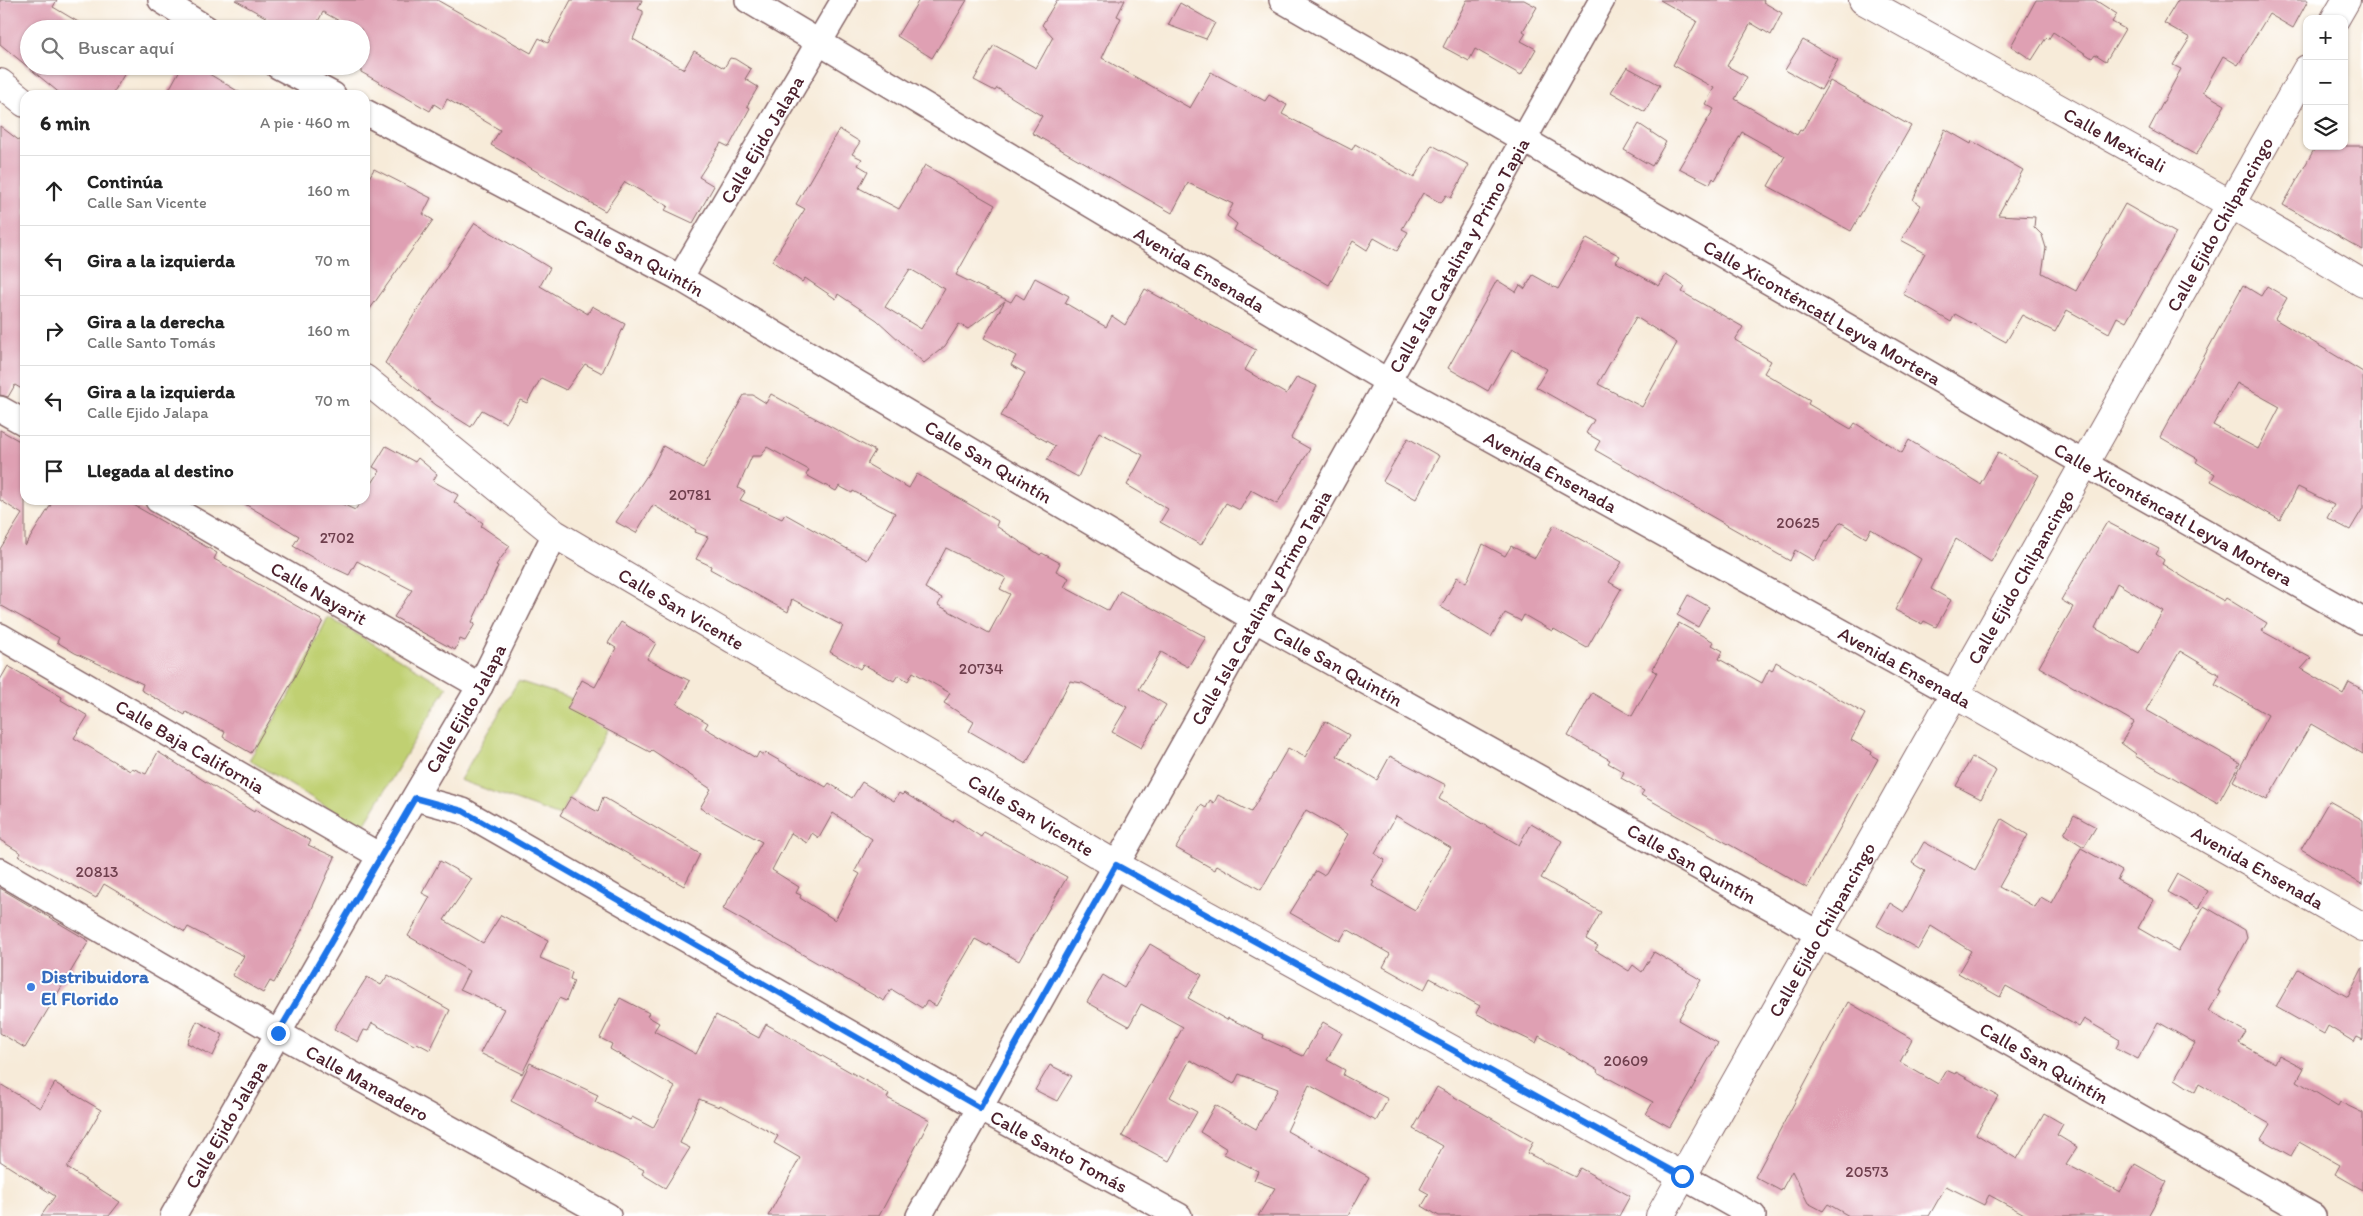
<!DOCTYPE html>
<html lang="es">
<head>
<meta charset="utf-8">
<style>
  body { margin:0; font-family:Itim,sans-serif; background:#f6f6f6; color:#222 }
  .controls { position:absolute; right:15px; top:15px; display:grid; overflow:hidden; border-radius:10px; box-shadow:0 1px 4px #0004 }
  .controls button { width:45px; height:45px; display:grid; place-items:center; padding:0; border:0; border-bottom:1px solid #e0e0e0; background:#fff; color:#222; font:25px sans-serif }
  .stop { position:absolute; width:15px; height:15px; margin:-11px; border:4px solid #1a73e8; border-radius:50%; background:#fff }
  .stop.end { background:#1a73e8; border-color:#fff; box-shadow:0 1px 5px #0008 }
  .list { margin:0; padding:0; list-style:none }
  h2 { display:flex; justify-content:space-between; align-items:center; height:65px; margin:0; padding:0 20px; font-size:21px }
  h2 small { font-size:16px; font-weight:400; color:#767676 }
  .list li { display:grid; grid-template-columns:32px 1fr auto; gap:15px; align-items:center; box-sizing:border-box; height:70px; padding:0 20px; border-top:1px solid #e0e0e0 }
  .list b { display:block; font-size:19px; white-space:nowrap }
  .list p { margin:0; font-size:16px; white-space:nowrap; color:#767676 }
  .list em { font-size:16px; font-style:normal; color:#767676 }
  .icon { flex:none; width:28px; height:28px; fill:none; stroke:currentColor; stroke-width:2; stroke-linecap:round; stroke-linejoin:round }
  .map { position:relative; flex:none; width:2363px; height:1216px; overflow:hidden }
  .search { position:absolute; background:#fff; box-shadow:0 1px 4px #0004; left:20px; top:20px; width:350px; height:55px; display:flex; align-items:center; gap:12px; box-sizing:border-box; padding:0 18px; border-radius:28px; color:#767676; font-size:19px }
  .panel { position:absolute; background:#fff; box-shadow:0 1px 4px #0004; left:20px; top:90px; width:350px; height:415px; border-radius:15px }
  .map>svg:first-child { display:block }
</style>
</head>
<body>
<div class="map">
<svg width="2363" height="1216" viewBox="0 0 2363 1216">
  <rect width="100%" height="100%" fill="#fff"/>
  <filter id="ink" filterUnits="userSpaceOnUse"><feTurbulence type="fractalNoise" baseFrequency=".02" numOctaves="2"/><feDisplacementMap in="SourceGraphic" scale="10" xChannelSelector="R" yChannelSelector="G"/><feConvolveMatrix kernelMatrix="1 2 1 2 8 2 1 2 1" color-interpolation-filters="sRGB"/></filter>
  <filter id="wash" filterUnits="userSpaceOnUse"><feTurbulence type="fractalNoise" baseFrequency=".0096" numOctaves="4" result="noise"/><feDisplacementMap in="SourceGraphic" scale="20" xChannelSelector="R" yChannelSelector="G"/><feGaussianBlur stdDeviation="1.12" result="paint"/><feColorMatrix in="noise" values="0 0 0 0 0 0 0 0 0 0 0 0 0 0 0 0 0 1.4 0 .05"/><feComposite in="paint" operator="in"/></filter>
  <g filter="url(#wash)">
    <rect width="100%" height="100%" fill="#f7ebd9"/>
    <path fill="#c0d072" stroke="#85784e" d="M328,617l119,70 -85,141 -113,-68 43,-69z
      M518,681l50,16 44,24 -52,95 -100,-36z"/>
    <g id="blocks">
      <path fill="#dfa0b3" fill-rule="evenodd" d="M0,0h57l-4,7 37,22h-61v37h97l2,2 -16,27h-50l-62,-51z
        M235,0h202l94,53 8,-15 9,5 23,-43h71l-4,9 5,2v3l-10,25 51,30 10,-18 30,17 6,-10 5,1 16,10 -6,10 13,8 -11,19 3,2 -21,39 -8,-4 -22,34 15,9 -21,37 -28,-13 3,-4 -43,-24 -20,29 -114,-66 9,-15 -53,-31 -5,10 -8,-5 -4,7 -69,-39v-43h-7l-31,-17 -9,17h-27z
        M919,0h48l-35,58 -35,-22z
        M1057,0h68l-8,16 4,2 -19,40 88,50 21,-36 54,29 4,-6 18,10 -5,9 70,36 3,-6 59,34 18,-33 37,20 -18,33 -5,-3 -5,8 -18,-10 -21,36 6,3 -11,19 -23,-13 -7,12 -14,-9 -24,44 -95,-55 3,-6 -10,-8 6,-12 -45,-21 -16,30 -140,-80 10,-17 -45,-28 -2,3 -21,-11 20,-35 42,23 17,-31 -11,-12z
        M1467,0h57l13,7 -14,24 3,2 -5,8 15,8 -15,26 -46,-26 -6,12 -26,-14z
        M1660,0h104l-1,2 19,11 -11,22 -20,-12 -24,43 20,11 -12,22 62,36 3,-5 2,1 28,-50 81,45 -60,105 -83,-45 17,-30 -43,-24 -27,48 -2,-2 -3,6 -31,-16 35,-59 -9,-5 9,-16 -41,-23 24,-44z
        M2036,0h59l22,14 -5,8 13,7 -19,32 -11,-7 -3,4 -39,-26 -5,8 -2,-2 -14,22 -21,-14z
        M2178,0h130l-15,28 -24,-14 -31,51 -15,-9 -20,36 22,13 -29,50 -47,-26 32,-60 -8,-4 17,-27 -26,-15z
        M1180,3l35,20 -9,16 -38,-14z
        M1803,40l35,20 -17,30 -36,-20z
        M182,66h14l48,29h-78z
        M1627,67l33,18 -15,27 -34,-20z
        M1639,124l27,18 -14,24 -28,-16z
        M0,126l25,19v246l-10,-6 -7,12 -8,-2z
        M839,129l21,13 -8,12 10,5 -4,6 10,6 -9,17 40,21 26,-44 70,40 -39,70 55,27 5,-8 8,5 11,-21 34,18 -4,7 41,24 6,-11 13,9 20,-36 111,61 -11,20 41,24 11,-17 20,9 -26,52 19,11 -33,55 -26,-14 -11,20 -14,-7 -25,42 -41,-23 8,-13 -41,-24 16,-30 -44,-23 -21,45 -31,-17 8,-14 -54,-30 24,-43 -14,-8 5,-9 -32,-18 21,-37 -37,28 -9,-5 -14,22 -21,17 -47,-43 -39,-26 -2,5 -31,-21 -3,4 -30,-21 33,-52 -9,-5zM910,269l35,20 -24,40 -36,-22z
        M1945,129l26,15 1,-3 51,29 -25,45 37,2 -1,10 8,8 4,13 -4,25 34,18 49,-87 51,29 -50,89 -9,-5 -8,16 -42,-23 -12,22 -33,-17 -16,27 -51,-28 -4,8 -48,-28 22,-41 -24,-13 20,-35 -8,-5z
        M2316,146h47v104l-80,-45z
        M374,169l57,29 -8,16 10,6 -68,96v-131z
        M475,223l75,45 -10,18 48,28 4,-8 33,18 -23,49 -17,-9 -19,26 -25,-12 -14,25 -7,-3 -14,23 -24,-13 -11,17 -35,-22 -51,-42 32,-53z
        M1587,238l33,18 -4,6 43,24 7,-11 19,12 -3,5 61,35 -8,13 36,21 -7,12 46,27 -2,4 43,25 4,-6 47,30 7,-13 71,44 18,-32 41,23 -48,87 -35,-23 -25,50 20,11 -15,27 -12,-6 -2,3 -27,-14 26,-51 -50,-30 -5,9 -26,-16 -13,20 -2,-1 -11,20 -19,-11 -5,11 -195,-111 5,-9 -14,-8 8,-13 -58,-33 11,-18 -35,-20 -24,42 -40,-23 49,-88 19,12 4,-7 5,4 8,-14 25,14zM1636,317l41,26 -35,64 -44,-23z
        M2243,285l18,11 6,-10 20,12 -12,21 88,53v136l-13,22 -23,-12 7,-13 -36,-18 -18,33 -69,-39 4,-7 -19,-12 2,-3 -38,-22zM2237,383l43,24 -22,42 -45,-24z
        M771,394l104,57 -8,13 42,24 8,-14 81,47 -2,5 44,29 2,-2 18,10 -4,8 13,7 -5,9 45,24 11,-20 86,46 -18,30 -27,-15 -22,37 27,16 -25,43 -29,-16 15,-25 -45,-24 -12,-2 -44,83 -57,-33 5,-9 -30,-19 6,-10 -37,-21 -5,9 -10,-6 -4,6 -31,-17 -3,5 -30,-17 13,-26 -51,-27 -4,13 -78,-43 1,-3 -15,-7 12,-22 -13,-5 1,-2 -43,-25 -17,28 -20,-11 36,-54 11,-22 40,22 41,-73h9l13,8zM767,447l42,23 -3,5 30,16 3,-5 13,7 1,-2 42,22 -28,47 -82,-46 -3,5 -42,-19 5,-8 -7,-4 14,-32h9zM946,548l60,30 -6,11 10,5 -21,39 -51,-28 4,-7 -17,-10z
        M0,430l25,14v102l29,-46h71l92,53 -3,6 109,62 -31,61 -41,71 -28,-16 2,-5 -39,-20 -1,3 -44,-25 2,-6 -68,-31 -18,-11 2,-4 -59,-33v-56l22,-35 -22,-14z
        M1408,438l31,18 -23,43 -33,-18z
        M386,446l29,16 3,-4 19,16 -4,7 25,14 -4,7 29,21 -2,3 29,20 -14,19 2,1 -26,56 3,2 -10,17 -5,-2 -5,11 -61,-33 18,-27 -55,-29 -8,14 -34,-16 -22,-13 6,-10 -61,-36h96l21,10 7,-10h3v-6l15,-23 -7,-4z
        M2107,522l52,27 -3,5 8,6 -2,4 37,23 25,14 2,-3 41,25 -5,8 49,27 -10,11 42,25 6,-12 14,8v64l-52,-30 -44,76 -34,-19 35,-66 -53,-31 5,-9 -40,-24 -34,59 94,53 -22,40 -83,-47 1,-2 -15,-11 13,-21 -95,-55 34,-60 -12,-7zM2117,583l46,28 -24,42 -44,-25z
        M1554,525l68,37 -13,20 12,7 -34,59 -33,-19 -2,2 -28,-16 -3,6 -16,-8 -14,24 -50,-30 16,-30 9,6 17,-39 22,12 6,-10 24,12z
        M1688,595l21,12 -11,20 -21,-12z
        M621,622l35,21 -9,16 43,22 -13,23 31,19 -3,5 51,30 3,-6 5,4 2,-3 60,34 3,-4 23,15 10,-16 32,19 5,-8 3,2 2,-2 49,29 1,-3 27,18 3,-5 83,45 -48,84 -30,-17 -1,2 -13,-7 -39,67 -9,-5 -5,7 -31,-19 -7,12 -161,-92 39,-67 -62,-34 11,-19 -59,-39 -2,2 -83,-43 15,-29 13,7 21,-39 -8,-5zM833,813l39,26 -17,32 5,3 -25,46 -35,-22 1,-3 -5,-2 3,-6 -27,-17 19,-37 16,10 5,-10 7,5z
        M1679,623l35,19 -2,3 11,6 -4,8 43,24 7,-14 3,2 4,-9 89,52 -14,26 21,12 -1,3 7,4 -71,129 -166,-93 3,-4 -23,-13 3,-6 -16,-9 2,-3 -42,-24 24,-43 40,23 25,-44 -5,-2z
        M8,666l54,31 -1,3 27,16 -14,22 56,33 2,-3 14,6 12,-22 96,60 1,-3 56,32 -3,4 27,12 -29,65 -32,61 -4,-2 -7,12 -31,-18 12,-19 -56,-29 -3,5 -81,-48 -8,14 -77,-42 2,-3 -21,-13v-160z
        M1325,721l24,14 -12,21 40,24 13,-24 56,29 -7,14 80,46 12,-22 31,18 -21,37 60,34 -15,27 12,7 -3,4 34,21 4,-6 9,7 12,-20 47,28 -23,40 40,23 -48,84 -24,-13 7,-12 -56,-30 1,-2 -59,-34 -3,7 -42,-20 -18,-10 4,-7 -50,-28 -6,12 -41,-23 7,-13 -43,-25 -7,12 -50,-28 26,-42 7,4 3,-2 22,-39 -42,-24 -45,80 -44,-25 -2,5 -39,-22 25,-43 5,3 4,-8 4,3 4,-8 33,17 37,-64 17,9zM1396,816l55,32 -36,62 -43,-24 2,-4 -2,-1 13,-21 -10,-6z
        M1972,757l24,14 -15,28 -25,-13z
        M571,797l27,15 5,-15 97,57 -16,32 -124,-71z
        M2329,801l34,19v65l-62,-36z
        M2074,815l22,12 -12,20 -20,-13z
        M2002,819l26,16 -29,52 36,20 6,-10 10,6 30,-55 41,23 -5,9 37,20 -16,28 40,23 26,-45 41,24 2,8 -29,53 2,1 -11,19 37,21 -7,11 36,20 4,-8 25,13 -7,13 41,25 2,-4 23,11v77l-28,-16 5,-9 -41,-23 -8,14 -30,-17 9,-15 -71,-40 -4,8 -20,-13 20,-36 -37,-21 -20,37 -22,-11 4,-8 -36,-21 -5,8 -73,-41 -6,11 -42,-24 13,-22 -40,-25 -13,23 -41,-23 13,-23 14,9 21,-41 -13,-8 12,-21 51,28z
        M440,861l32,18 -28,41 39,23 18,-28 47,25 -8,18 32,14 -2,7 4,2 -8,20 -7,-3 -37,76 -42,-21 24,-44 -44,-20 9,-18 -61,-35 22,-39 -8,-4z
        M2178,874l30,17 -10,18 -30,-17z
        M0,888l89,53 -64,107 -25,-15z
        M1150,944l52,31 -14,23 39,22 1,-2 36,17 -1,3 40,18 20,-34 19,11 -15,27 18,10 -2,5 45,24 -12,22 -67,-36 -22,46 82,46 -21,39h-90l17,-28 -21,-8 4,-9 -34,-17 3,-5 -27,-17 15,-27 41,24 22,-40 -39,-15 -5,10 -44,-24 -20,37 27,15 -28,49 -47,-25 61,-109 -42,-23 -12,22 -42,-24 16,-27 21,13z
        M2363,967v73l-6,-3 -3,5 -26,-16 -4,8 -48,-27 22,-38 50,28z
        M388,975l62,35 -20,40 -13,-7 -1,3 -44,-23 -4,8 -4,-1 -6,12 -24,-13 33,-52 14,8z
        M620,998l29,15 -2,3 12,7 -5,8 42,23 20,-39 43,23 7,-14 123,70 -2,4 43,22 -51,96h-111l32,-58 -26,-15 4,-7 -58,-31 -1,2 -20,-8 -19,44 10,5 -25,40 -23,-14 2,-4 -133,-69 19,-38 68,32 -3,7 35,18 2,-3 21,11 22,-41 -65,-38 2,-5 -12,-6z
        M1848,1002l64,37 -12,23 38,22 8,-14 9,4 1,-2 42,24 -22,38 41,25 27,-46 19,11 -6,11 20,12 -11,17 54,28 15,-28 32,18 -19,34h-120l-39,-21 -5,10 -38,-19 -17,30h-80l-21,-12 -5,7 -15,-8 -16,-32 -11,20 -26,-14z
        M197,1021l26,14 -10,21 -26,-13z
        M1050,1065l22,11 -15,25 -22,-11z
        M55,1083l46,27 -34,58 53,34 -11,14h-68l14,-20 -55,-35v-77l40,24z
        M1437,1087l96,55 -6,11 48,24 5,-9 50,28 -11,20h-180l-17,-10 7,-12 -9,-5 23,-43 -30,-17z"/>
    </g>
  </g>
  <g filter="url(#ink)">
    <use href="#blocks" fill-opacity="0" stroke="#876668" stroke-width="1"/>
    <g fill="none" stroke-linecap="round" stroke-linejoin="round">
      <g stroke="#876668" stroke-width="28">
        <g id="minor">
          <path d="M161,0l46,29"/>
          <path id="s1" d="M748,0l639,381 567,313"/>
          <path id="s2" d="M1282,0l803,464 278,157"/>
          <path d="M278,66l55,29"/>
          <path id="s3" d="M365,112l315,166 574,341 565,315 494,282"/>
          <path id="s4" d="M680,278l164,-278"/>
          <path d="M0,409l25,14"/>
          <path id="s5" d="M158,500l322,186"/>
          <path id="s6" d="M0,636l380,220"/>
          <path id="s7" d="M415,798l48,13 517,297 199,108"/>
          <path id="s8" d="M0,871l278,162 330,183"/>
          <path d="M1682,1176l71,40"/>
          <path id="s9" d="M173,1216l207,-360 100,-170 75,-152"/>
          <path id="s10" d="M919,1216l683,-1216"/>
        </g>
      </g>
      <g stroke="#876668" stroke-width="30">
        <g id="tertiary">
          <path id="s11" d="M1863,0l368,204 132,79"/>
          <path d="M2335,19l11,-19"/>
          <path d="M0,83l25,20"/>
          <path id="s12" d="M365,379l190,155 561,331 566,311"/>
          <path id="s13" d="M1954,694l409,233"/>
          <path id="s14" d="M1660,1216l647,-1147"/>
        </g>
      </g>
      <use href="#minor" stroke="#fff" stroke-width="25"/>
      <use href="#tertiary" stroke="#fff" stroke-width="28"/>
    </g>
  </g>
  <g fill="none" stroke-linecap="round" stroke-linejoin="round" filter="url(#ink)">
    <path stroke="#1a73e8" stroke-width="6" d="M278,1033l137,-235 48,13 517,297 136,-243 566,311"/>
  </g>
  <circle fill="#3f7fe0" stroke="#fff" stroke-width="2" cx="31" cy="987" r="5"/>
  <g text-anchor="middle" stroke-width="4" stroke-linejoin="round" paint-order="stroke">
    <g font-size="16" fill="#6f3f4d">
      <text x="690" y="500">20781</text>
      <text x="1798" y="528">20625</text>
      <text x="337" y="543">2702</text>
      <text x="981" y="674">20734</text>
      <text x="97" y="877">20813</text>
      <text x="1626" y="1066">20609</text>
      <text x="1867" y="1177">20573</text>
    </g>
    <g font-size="19" fill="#4a1f2b" stroke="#fff">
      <text dy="7" stroke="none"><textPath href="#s4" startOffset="161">Calle Ejido Jalapa</textPath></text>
      <text dy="7" stroke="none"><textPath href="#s11" startOffset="288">Calle Mexicali</textPath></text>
      <text dy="7" stroke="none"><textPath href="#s14" startOffset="1139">Calle Ejido Chilpancingo</textPath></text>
      <text dy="7" stroke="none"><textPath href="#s10" startOffset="1102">Calle Isla Catalina y Primo Tapia</textPath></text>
      <text dy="7" stroke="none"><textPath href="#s3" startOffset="310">Calle San Quintín</textPath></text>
      <text dy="7" stroke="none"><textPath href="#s1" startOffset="526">Avenida Ensenada</textPath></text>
      <text dy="7" stroke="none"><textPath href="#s2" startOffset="624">Calle Xiconténcatl Leyva Mortera</textPath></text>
      <text dy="7" stroke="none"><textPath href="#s3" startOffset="715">Calle San Quintín</textPath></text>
      <text dy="7" stroke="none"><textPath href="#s1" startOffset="931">Avenida Ensenada</textPath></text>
      <text dy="7" stroke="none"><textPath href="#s2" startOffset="1029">Calle Xiconténcatl Leyva Mortera</textPath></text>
      <text dy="7" stroke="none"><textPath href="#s14" startOffset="734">Calle Ejido Chilpancingo</textPath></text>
      <text dy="7" stroke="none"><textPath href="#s5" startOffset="186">Calle Nayarit</textPath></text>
      <text dy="7" stroke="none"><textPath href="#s12" startOffset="392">Calle San Vicente</textPath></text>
      <text dy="7" stroke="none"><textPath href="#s10" startOffset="698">Calle Isla Catalina y Primo Tapia</textPath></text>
      <text dy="7" stroke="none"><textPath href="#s3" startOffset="1120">Calle San Quintín</textPath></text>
      <text transform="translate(1905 667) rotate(29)" y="7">Avenida Ensenada</text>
      <text dy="7" stroke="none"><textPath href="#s9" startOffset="586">Calle Ejido Jalapa</textPath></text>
      <text dy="7" stroke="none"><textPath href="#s6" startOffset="220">Calle Baja California</textPath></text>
      <text dy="7" stroke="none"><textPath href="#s12" startOffset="798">Calle San Vicente</textPath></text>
      <text dy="7" stroke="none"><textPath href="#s3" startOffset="1525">Calle San Quintín</textPath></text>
      <text dy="7" stroke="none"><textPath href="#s13" startOffset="350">Avenida Ensenada</textPath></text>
      <text dy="7" stroke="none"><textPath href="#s14" startOffset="329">Calle Ejido Chilpancingo</textPath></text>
      <text dy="7" stroke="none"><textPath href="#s3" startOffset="1930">Calle San Quintín</textPath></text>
      <text dy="7" stroke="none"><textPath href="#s8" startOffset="424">Calle Maneadero</textPath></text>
      <text dy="7" stroke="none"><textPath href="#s9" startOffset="106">Calle Ejido Jalapa</textPath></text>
      <text dy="7" stroke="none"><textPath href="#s7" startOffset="736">Calle Santo Tomás</textPath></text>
    </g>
    <g font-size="19" font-weight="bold" fill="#366cbe" stroke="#fff" text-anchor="start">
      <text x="41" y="983">Distribuidora<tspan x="41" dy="22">El Florido</tspan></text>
    </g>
  </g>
</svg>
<div class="controls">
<button>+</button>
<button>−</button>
<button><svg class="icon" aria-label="layers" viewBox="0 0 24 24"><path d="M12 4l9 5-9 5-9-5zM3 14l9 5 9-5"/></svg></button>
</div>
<div class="stop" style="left:1682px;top:1176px"></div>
<div class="stop end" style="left:278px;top:1033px"></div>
<div class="search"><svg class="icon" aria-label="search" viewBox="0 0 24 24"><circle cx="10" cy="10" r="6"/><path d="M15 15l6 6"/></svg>Buscar aquí</div>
<section class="panel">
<h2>6 min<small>A pie · 460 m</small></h2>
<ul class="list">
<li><svg class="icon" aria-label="ahead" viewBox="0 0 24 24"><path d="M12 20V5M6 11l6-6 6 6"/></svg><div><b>Continúa</b><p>Calle San Vicente</p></div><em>160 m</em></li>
<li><svg class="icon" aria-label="left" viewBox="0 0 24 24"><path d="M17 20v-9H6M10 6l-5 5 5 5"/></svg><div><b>Gira a la izquierda</b></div><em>70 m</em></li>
<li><svg class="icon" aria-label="right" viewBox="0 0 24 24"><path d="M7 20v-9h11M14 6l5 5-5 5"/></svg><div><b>Gira a la derecha</b><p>Calle Santo Tomás</p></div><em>160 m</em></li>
<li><svg class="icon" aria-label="left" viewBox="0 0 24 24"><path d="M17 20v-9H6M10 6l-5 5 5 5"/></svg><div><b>Gira a la izquierda</b><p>Calle Ejido Jalapa</p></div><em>70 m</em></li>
<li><svg class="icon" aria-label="arrive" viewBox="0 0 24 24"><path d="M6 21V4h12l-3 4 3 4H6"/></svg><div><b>Llegada al destino</b></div></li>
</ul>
</section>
</div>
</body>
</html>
